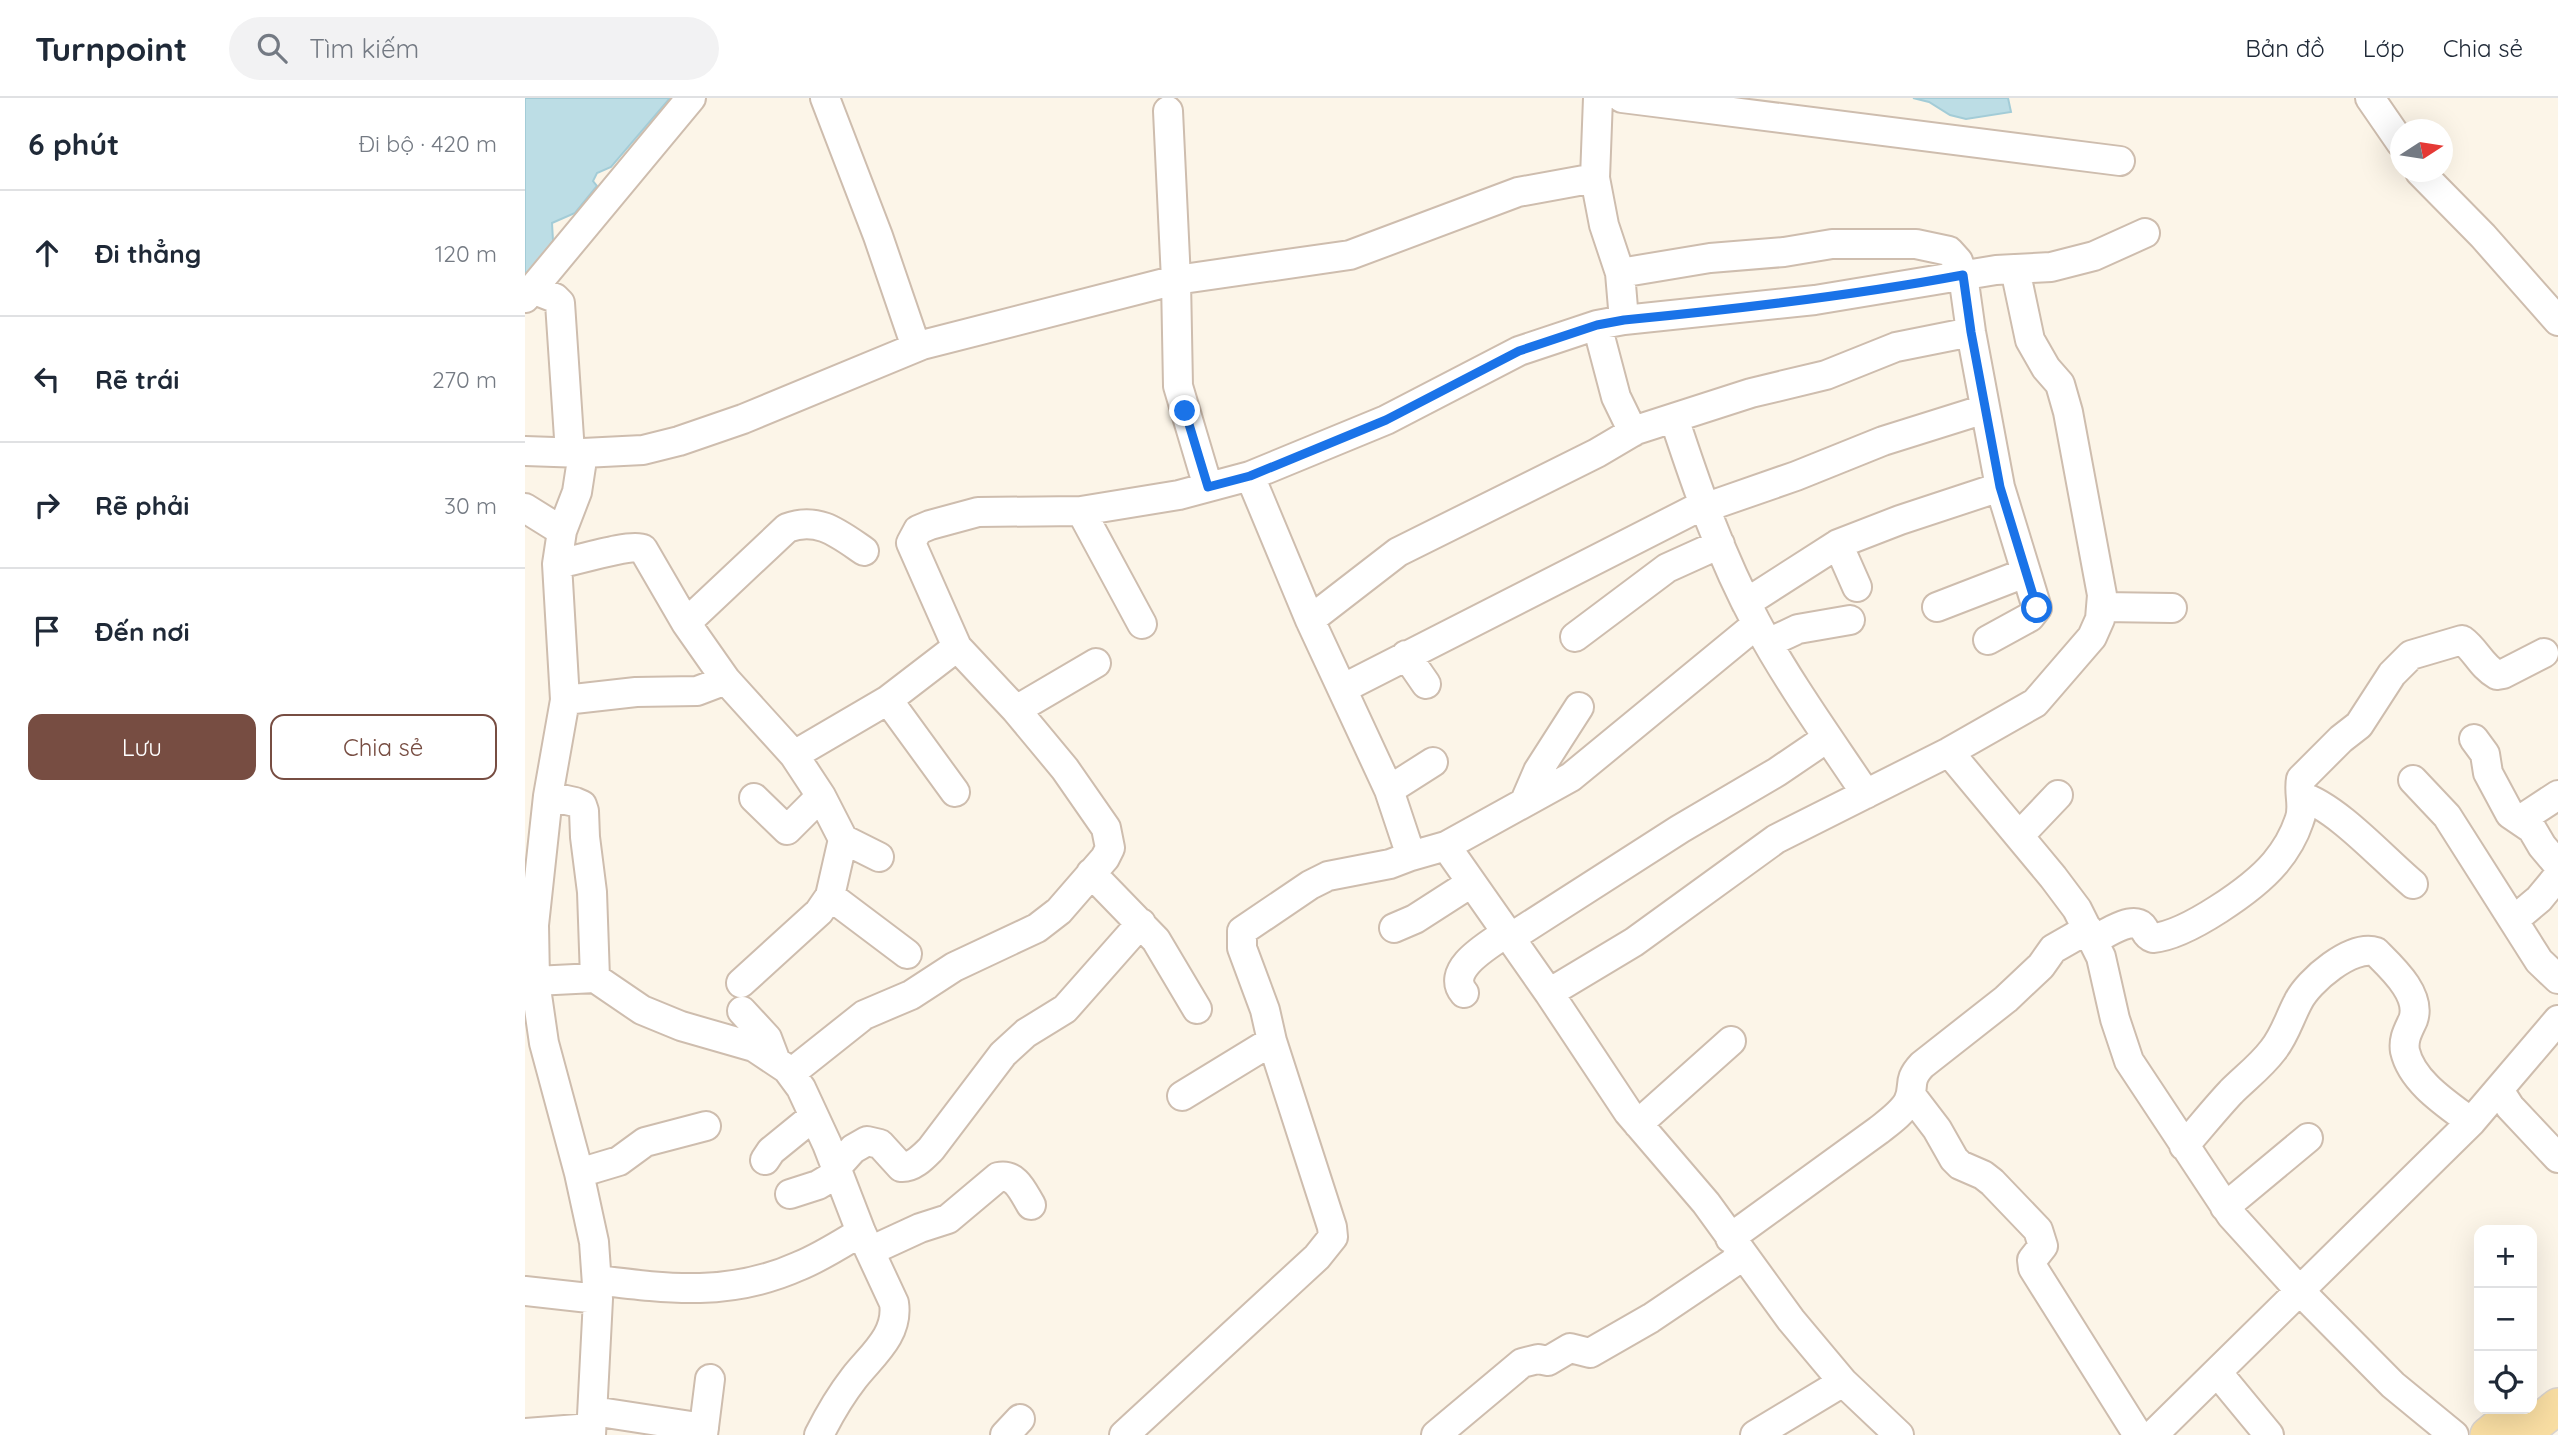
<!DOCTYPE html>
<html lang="vi">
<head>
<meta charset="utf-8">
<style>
  body { margin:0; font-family:Quicksand,sans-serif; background:#f2f2f3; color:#1f2937 }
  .controls { position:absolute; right:21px; bottom:21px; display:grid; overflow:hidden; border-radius:14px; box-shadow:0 7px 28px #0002 }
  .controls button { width:63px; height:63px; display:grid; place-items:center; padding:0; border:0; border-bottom:2px solid #e0e1e3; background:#fff; color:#1f2937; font:35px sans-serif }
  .compass { position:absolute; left:1865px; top:21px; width:63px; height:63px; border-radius:50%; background:#fff; box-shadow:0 7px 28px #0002; rotate:78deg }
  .stop { position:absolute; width:21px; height:21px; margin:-16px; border:5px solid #1a73e8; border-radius:50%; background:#fff }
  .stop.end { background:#1a73e8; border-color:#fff; box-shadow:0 2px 7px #0008 }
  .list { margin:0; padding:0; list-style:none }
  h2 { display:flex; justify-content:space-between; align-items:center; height:91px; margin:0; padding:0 28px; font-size:30px }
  h2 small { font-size:23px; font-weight:400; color:#747a83 }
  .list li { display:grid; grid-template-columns:46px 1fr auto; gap:21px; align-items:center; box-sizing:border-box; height:126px; padding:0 28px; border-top:2px solid #e0e1e3 }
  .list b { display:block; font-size:26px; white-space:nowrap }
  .list em { font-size:23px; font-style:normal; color:#747a83 }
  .actions { display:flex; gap:14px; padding:21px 28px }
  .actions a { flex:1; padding:16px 0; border:2px solid #774d42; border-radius:14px; text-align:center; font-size:24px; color:#774d42 }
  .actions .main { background:#774d42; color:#fff }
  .icon { flex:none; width:38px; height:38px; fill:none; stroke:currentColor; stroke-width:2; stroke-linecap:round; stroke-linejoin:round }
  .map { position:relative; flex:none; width:2033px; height:1337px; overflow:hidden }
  header { display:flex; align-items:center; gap:42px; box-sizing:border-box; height:98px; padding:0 35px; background:#fff; border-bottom:2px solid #e0e1e3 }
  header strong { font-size:33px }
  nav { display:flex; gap:38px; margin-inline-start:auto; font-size:24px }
  .search { width:490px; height:63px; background:#f2f2f3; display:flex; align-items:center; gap:18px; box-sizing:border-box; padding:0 24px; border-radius:38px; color:#747a83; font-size:26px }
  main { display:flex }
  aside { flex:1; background:#fff }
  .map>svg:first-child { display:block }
</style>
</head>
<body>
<header>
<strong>Turnpoint</strong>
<div class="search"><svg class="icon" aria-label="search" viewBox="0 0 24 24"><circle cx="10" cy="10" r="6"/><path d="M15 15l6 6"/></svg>Tìm kiếm</div>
<nav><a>Bản đồ</a><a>Lớp</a><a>Chia sẻ</a></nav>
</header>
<main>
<aside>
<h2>6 phút<small>Đi bộ · 420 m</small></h2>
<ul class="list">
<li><svg class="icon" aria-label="ahead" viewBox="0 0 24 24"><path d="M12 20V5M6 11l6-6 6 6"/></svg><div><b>Đi thẳng</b></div><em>120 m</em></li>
<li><svg class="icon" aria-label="left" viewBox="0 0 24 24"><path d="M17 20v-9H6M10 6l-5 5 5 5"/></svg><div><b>Rẽ trái</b></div><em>270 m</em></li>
<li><svg class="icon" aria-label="right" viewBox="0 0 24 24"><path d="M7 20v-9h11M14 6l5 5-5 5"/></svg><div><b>Rẽ phải</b></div><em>30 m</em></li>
<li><svg class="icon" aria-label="arrive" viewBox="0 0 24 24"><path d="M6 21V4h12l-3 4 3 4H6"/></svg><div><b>Đến nơi</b></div></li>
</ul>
<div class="actions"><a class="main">Lưu</a><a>Chia sẻ</a></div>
</aside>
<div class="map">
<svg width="2033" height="1337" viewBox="0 0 2033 1337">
  <rect width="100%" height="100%" fill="#fcf5e8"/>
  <path fill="#bcdde5" stroke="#a3ccd7" stroke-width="2" d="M0,0h145l-59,69 -14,6 -4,8 4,5 -22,27 -23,10 1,18 -28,36z
    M1388,0h95l3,14 -45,7 -16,-4 -21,-13z"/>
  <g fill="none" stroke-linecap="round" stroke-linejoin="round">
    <g stroke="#cebdae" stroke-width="32">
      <path id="minor" d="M300,0l53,138 38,111
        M1073,0l-3,80 9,47 16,48 4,47
        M1097,0l498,63
        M1845,0l31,45
        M643,13l8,169 2,106 30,101
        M1895,74l63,64 75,85
        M1095,175l90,-15 74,-6 48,-8h84l33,7 9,10 5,14 8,57 29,155 37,121 -7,9 -42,23
        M7,191l23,9 5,5 10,150
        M0,200l166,-200
        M1072,227l19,72 17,35
        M1149,320c23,70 47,139 82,204 32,60 72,115 110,172
        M0,353l58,2 60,-3 36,-9 64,-22 179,-74 254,-65 174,-25 168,-63 77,-14
        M58,355l-6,39 -15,39 -5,33 8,136 -17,96 -14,129 1,56 9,62 35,130 15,69 4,57 -7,136
        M725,378l60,144 79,170 22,66 35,-10 103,147 79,119 78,91 85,117 52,62 56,53
        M0,410l37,23
        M1179,410l92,-32 87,-35 102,-32
        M556,413l61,113
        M1313,446l19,43
        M32,466c18,-3 74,-21 86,-15l43,74 40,57 68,75 27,41 22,43 -13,57 -11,16 -78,71
        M1221,505l92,-59 62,-24 100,-33
        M1412,509l88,-34
        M1578,509l69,1
        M785,522l88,-68 199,-99 39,-23 115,-37 75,-18 70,-28 75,-15
        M161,525l101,-95c31,-12 52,6 77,23
        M1050,539l92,-69 53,-24
        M1243,545l30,-14 52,-9
        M881,557l20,29
        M817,591l361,-184
        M40,602l71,-8 61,-1 29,-11
        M363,602l67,92
        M491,612l80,-47
        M1949,641l11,15 3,19 22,41 22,15 10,17 16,19
        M1424,654l104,125 24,32 24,48 14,62 14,42 102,154 69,76 93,94 61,50
        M269,657l94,-55 69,-53
        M1888,682l34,36 92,145 19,18
        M864,692l44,-28
        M23,698l27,6 7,3 2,6 1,26 7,55 3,86
        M1776,698c37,12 81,62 112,88
        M229,700l33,32 34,-34
        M1000,703l13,-30 41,-64
        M1995,722l38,-25
        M1494,738l39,-41
        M318,741l36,18
        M921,748l125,-69 186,-153
        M566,775l65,67 41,69
        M305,798l77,58
        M1989,822l25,-21 19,-23
        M869,830l21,-9 56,-36
        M985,840l170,-109 97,-57 50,-34
        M1569,842c10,-5 37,-24 48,-14 5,6 3,9 11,12 34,-3 100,-49 122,-75 10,-12 19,-27 24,-42 6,-14 -1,-27 2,-42l40,-40 18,-14 33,-51 19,-19 51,-15c14,10 19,26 35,35l6,-1 41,-21
        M10,883l60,-3 47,32 39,16 73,21 33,22 14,19 26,56 34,88 33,71c5,32 -23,53 -40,75 -14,18 -25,37 -35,57
        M939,895c-20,-24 27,-49 42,-60
        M1024,895l85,-51 142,-103 173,-87 86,-49 57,-66 8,-18 2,-24 -34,-183 -8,-28 -14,-16 -16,-28 -15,-71
        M217,913l25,27 8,21
        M266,975l73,-58 47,-20 43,-28 83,-39 22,-17 46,-53 5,-10 -4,-20 -41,-59 -49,-59 -59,-63 -46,-104 7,-13 12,-5 48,-13 103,-1 98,-16 71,-19 136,-56 133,-69 78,-26 27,-5 191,-20 181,-30 55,-3 43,-11 51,-23
        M1974,992l11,17 48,51
        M1386,997l26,34 17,30 6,6 23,10 9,7 46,48 5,16 -11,14 1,8 105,167
        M657,998l90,-55
        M1113,1026l93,-83
        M1659,1048c16,-18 31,-37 47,-54 14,-14 30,-26 42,-42 12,-15 16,-31 25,-48 10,-21 54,-58 78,-50 16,16 46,43 37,68 -5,11 -10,19 -8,31 7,31 42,53 66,71
        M240,1062l6,-9 43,-35
        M311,1070l17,-19 14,-8 13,3 21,23c12,1 22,-10 30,-18l72,-95 23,-21 39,-24 76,-86
        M54,1075l40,-12 26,-19 61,-16
        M265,1096l28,-9 20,-12
        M1700,1109l83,-69
        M1205,1140l149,-108c10,-8 23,-17 29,-28 8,-16 -2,-20 14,-37l84,-66 35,-33 12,-17 35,-20
        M345,1153l50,-23 28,-9 50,-42c18,-4 25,15 33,28
        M72,1182c72,9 133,17 202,-14 22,-9 42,-22 62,-34
        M0,1193l73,8
        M1692,1274l52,63
        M68,1313l111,17
        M0,1335l66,-5
        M178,1337l7,-56
        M480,1337l15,-16
        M599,1337l193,-178 16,-20 -1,-10 -60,-186 -7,-31 -23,-62v-17l68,-46 18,-9 62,-12 21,-8
        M911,1337l86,-72 16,-4 10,2 22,-13 20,5 61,-35 92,-62
        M1230,1337l88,-53
        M1628,1337l318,-313 87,-102"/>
    </g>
    <g stroke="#d8d2cd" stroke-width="38">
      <path id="major" d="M1963,1337l32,-26
        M1997,1337l36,-29"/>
    </g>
    <use href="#minor" stroke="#fff" stroke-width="28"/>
    <use href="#major" stroke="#f8dda2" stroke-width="35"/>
  </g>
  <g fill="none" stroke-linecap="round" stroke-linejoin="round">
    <path stroke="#1a73e8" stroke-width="9" d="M660,313l23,76 42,-11 136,-56 133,-69 78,-26 27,-5c114,-11 227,-24 339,-45l8,57 29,155 37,121"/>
  </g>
</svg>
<div class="controls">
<button>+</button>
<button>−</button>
<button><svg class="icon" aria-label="locate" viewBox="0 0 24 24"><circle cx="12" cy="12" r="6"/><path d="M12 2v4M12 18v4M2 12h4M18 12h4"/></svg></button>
</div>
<svg class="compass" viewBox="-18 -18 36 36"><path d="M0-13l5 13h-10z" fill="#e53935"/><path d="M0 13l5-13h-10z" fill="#747a83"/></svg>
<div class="stop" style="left:1512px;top:510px"></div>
<div class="stop end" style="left:660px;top:313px"></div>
</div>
</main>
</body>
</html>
